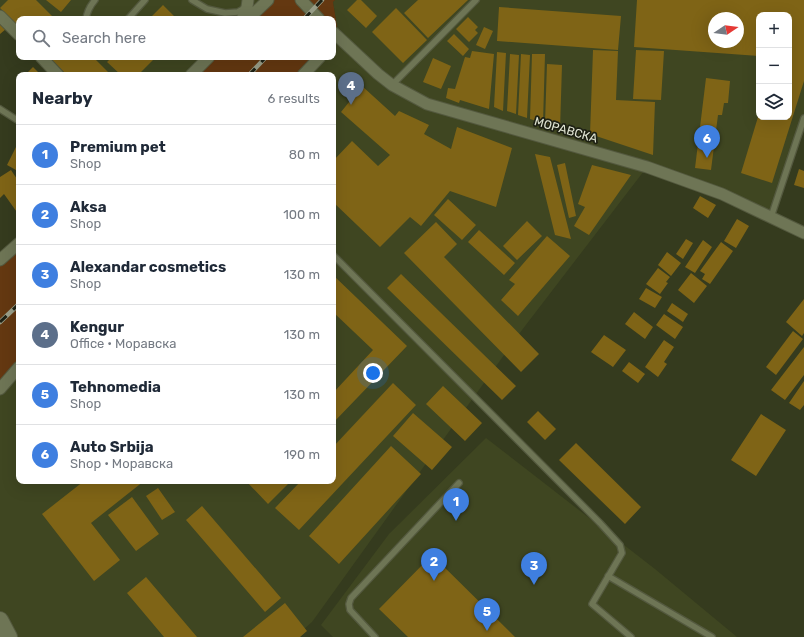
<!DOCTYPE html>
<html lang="en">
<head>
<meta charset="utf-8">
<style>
  body { margin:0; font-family:Rubik,sans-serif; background:#f6f6f7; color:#1f2937 }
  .controls { position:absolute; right:12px; top:12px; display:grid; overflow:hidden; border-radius:8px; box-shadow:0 4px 16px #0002 }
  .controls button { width:36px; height:36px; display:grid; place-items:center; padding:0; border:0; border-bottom:1px solid #e0e1e3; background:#fff; color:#1f2937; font:20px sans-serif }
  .compass { position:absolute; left:708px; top:12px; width:36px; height:36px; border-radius:50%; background:#fff; box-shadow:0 4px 16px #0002; rotate:77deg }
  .you { position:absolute; left:373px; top:373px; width:14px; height:14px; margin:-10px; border:3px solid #fff; border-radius:50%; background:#1a73e8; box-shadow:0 0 0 6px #1a73e833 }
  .badge { display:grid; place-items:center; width:26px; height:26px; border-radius:50%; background:#0f766e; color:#fff; font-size:13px; font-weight:700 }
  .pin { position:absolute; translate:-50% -33px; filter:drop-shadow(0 1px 2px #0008) }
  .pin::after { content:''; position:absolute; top:21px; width:14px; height:12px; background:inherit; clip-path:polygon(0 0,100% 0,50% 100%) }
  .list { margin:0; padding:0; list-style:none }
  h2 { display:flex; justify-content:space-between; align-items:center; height:52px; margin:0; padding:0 16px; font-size:17px }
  h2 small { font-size:13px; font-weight:400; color:#747a83 }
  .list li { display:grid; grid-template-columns:26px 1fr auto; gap:12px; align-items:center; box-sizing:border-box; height:60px; padding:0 16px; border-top:1px solid #e0e1e3 }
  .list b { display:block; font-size:15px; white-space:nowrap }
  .list p { margin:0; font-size:13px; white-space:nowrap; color:#747a83 }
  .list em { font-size:13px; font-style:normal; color:#747a83 }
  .icon { flex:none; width:22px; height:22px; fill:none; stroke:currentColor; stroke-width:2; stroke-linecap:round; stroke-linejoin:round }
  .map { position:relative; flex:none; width:804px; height:637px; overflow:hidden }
  .search { position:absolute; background:#fff; box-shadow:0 4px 16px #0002; left:16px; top:16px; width:320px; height:44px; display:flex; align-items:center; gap:10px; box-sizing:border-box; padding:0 14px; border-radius:8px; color:#747a83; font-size:15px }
  .panel { position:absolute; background:#fff; box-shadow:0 4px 16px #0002; left:16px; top:72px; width:320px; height:412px; border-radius:8px }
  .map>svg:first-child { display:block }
</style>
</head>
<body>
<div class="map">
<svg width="804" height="637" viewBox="0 0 804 637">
  <rect width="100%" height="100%" fill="#353b1e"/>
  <path fill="#3f4621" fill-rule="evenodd" d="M0,0h272l-20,19h-233v11l-19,-19z
    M335,0h469v118l-33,99 -124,-50 -125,163 -210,292 -17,15h-286l-9,-17v-239l19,-19v119h314v-406h-30l17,-18h13v-13l6,-6 -6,-36zM759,15h30v102h-30zM714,18h24v24h-24z
    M45,57h167l-19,18h-131z
    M486,438l169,131 82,68h-404l-12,-12 68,-91z"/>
  <path fill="#643811" d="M272,0h63l-2,2 6,36 -6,6v-25h-81z
    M212,57h108l-17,18h-110z
    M19,243v119l-19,19v-120z"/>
  <path fill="#7f6416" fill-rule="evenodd" d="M8,0h28l19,19h-36v8l-19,-19z
    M46,0h25l-10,12z
    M357,0h4l16,16 -11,12 -19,-18z
    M418,0h50l-40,38 -24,-25z
    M637,0h167v81l-32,102 -31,-10 17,-56h31v-102h-30v41l-125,-9zM714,18h24v24h-24z
    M163,5l14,14h-28z
    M499,7l122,9 -3,34 -121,-9z
    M396,8l31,32 -24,23 -31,-31z
    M468,17l10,10 -3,3 3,3 -9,9 -13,-13z
    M0,22l6,7 -6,5z
    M484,27l9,4 -8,18 -9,-4z
    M454,34l15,15 -6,7 -16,-15z
    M593,50l25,1 -2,49 39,2 -2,53 -63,-21z
    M636,50l28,1 -3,49 -28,-1z
    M472,51l22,3 -5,55 -29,-9 -1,3 -13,-5 2,-10 7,1 10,-32 5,1z
    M497,52l9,1 -3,58 -9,-4z
    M510,54l9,1 -3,59 -9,-3z
    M521,54l9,1 -3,63 -9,-3z
    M532,54h13l-2,69 -13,-4z
    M49,57h44l18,18h-44z
    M112,57h44l-18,18h-17l-14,-13z
    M433,58l18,8 -10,23 -18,-7z
    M547,64l15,1 -2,64 -15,-6z
    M33,67l8,8h-16z
    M706,78l24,3 -2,22h-4l-2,12h-4l-7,55 -16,-2z
    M362,86l33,30 4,-5 30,14 -5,9 27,15 6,-22 55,21 -16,59 -46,-16 -29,35 -11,-9 -30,30 -47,-45v-41l19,-20 26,25 12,-11 -49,-43z
    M19,141v23l-3,6 -9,-5z
    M535,154l15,3 21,82 -16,-4z
    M565,163l11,53 -7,2 -12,-53z
    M592,165l39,10 -42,60 -15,-9 11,-19 -7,-3z
    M799,169l5,2v17l-10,-3z
    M11,170l8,12v33l-15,-21 -4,4v-21z
    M700,196l16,9 -8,13 -15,-10z
    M448,199l28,26 -14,15 -28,-25z
    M737,219l12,7 -13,22 -12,-7z
    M527,221l15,15 -25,24 -14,-14z
    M436,222l21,22 -13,13 95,97 -18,18 -117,-119z
    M479,230l36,33 -11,12 -36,-33z
    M547,236l23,20 -52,60 -17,-16 14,-16 -6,-4z
    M686,239l7,4 -10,16 -7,-5z
    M703,240l9,7 -17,26 -10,-6z
    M721,242l12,9 -23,33 -8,-5 3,-5 -5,-3z
    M667,252l14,11 -10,13 -13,-11z
    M658,268l12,9 -4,5 2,1 -8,11 -14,-10z
    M691,273l16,13 -13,17 -16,-13z
    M401,274l115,112 -14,14 -115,-112z
    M333,275l74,71 -74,77v-30l40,-43 -40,-38z
    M646,288l16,9 -7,11 -16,-9z
    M804,299v34l-2,3 -16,-14z
    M672,303l16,11 -5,8 -16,-11z
    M634,312l19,15 -8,12 -20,-15z
    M664,314l19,13 -8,12 -19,-14z
    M793,331l10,8 -27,36 -10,-8z
    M604,335l22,15 -13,17 -22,-15z
    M664,340l10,7 -10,15 3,2 -9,13 -13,-10z
    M804,347v28l-19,25 -14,-10z
    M629,362l16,12 -7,9 -16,-12z
    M804,381v24l-4,5 -11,-7z
    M393,383l23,22 -117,125 -24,-22 26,-27h32v-34z
    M443,386l39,37 -17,18 -39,-37z
    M538,411l18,18 -11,11 -18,-18z
    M413,413l39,34 -20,23 -39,-34z
    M761,414l25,16 -30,46 -25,-16z
    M576,443l65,64 -16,17 -66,-64z
    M391,446l30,28 -82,90 -30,-28z
    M84,481h60l-53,42 29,37 -26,21 -52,-67z
    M246,481h45l-23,23z
    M158,488l17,24 -13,8 -16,-24z
    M132,497l27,37 -23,17 -28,-36z
    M202,506l79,92 -16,14 -79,-92z
    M432,555l83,82h-107l-29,-28z
    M146,577l51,60h-33l-37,-44z
    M285,603l22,28 -7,6h-57z"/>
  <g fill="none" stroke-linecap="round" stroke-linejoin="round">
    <g stroke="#54593f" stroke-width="8">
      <path id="lane" d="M192,0l15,9 18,4 13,-1 7,-4
        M86,19c1,-8 4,-13 9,-19
        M128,19l17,-19
        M392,85l84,-85
        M0,109l17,11h2
        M771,217l33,-99
        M333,255l267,268 20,22 2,8 -30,51 39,33
        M608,576l104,61
        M375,637l-25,-27 -1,-6 2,-6 108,-115"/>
    </g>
    <g stroke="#54593f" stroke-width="13">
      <path id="street" d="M301,0l18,19
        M0,16l19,19
        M242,19l5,-12 1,-7
        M248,19l20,-19
        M333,32l45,42 14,11 35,19 220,63 75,27 82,39
        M41,57l17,18
        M191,75l18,-18
        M303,75l17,-18
        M0,260l19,-17
        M0,389l19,-22"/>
    </g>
    <g stroke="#54593f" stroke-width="18">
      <path id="secondary" d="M0,620l9,17"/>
    </g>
    <use href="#lane" stroke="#6e7555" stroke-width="5.5"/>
    <use href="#street" stroke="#6e7555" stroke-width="11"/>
    <use href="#secondary" stroke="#6e7555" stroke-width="16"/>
    <g stroke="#999e88" stroke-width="4.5">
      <path id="rail" d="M304,19l18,-19
        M249,75l17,-18
        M0,322l19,-18"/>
    </g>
    <use href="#rail" stroke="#1e2114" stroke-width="3" stroke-dasharray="9" stroke-linecap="butt"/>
  </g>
  <g text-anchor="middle" stroke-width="3.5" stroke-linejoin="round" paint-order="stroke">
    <g font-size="12" fill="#e1e5d4" stroke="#1e2114">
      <text transform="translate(566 130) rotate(16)" y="4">МОРАВСКА</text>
    </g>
  </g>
</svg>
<div class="controls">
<button>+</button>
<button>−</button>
<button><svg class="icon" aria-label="layers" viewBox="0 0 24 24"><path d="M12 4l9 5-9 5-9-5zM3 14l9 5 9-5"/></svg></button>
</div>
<svg class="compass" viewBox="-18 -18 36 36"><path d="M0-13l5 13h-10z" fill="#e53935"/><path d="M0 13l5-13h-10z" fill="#747a83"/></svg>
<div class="you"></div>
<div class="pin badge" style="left:456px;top:521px;background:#3f7fe0">1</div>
<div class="pin badge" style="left:434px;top:581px;background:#3f7fe0">2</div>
<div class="pin badge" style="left:534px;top:585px;background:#3f7fe0">3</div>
<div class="pin badge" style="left:351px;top:105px;background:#5c6f8a">4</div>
<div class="pin badge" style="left:487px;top:631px;background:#3f7fe0">5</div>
<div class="pin badge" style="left:707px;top:158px;background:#3f7fe0">6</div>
<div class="search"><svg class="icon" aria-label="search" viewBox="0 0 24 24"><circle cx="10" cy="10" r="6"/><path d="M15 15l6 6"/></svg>Search here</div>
<section class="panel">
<h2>Nearby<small>6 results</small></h2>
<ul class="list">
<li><span class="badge" style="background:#3f7fe0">1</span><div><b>Premium pet</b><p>Shop</p></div><em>80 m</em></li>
<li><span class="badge" style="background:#3f7fe0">2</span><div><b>Aksa</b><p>Shop</p></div><em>100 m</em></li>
<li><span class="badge" style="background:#3f7fe0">3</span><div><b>Alexandar cosmetics</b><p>Shop</p></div><em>130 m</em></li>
<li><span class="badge" style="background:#5c6f8a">4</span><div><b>Kengur</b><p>Office · Моравска</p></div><em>130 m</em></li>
<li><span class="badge" style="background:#3f7fe0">5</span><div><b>Tehnomedia</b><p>Shop</p></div><em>130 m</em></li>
<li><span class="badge" style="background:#3f7fe0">6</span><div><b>Auto Srbija</b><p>Shop · Моравска</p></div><em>190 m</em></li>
</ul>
</section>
</div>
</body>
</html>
